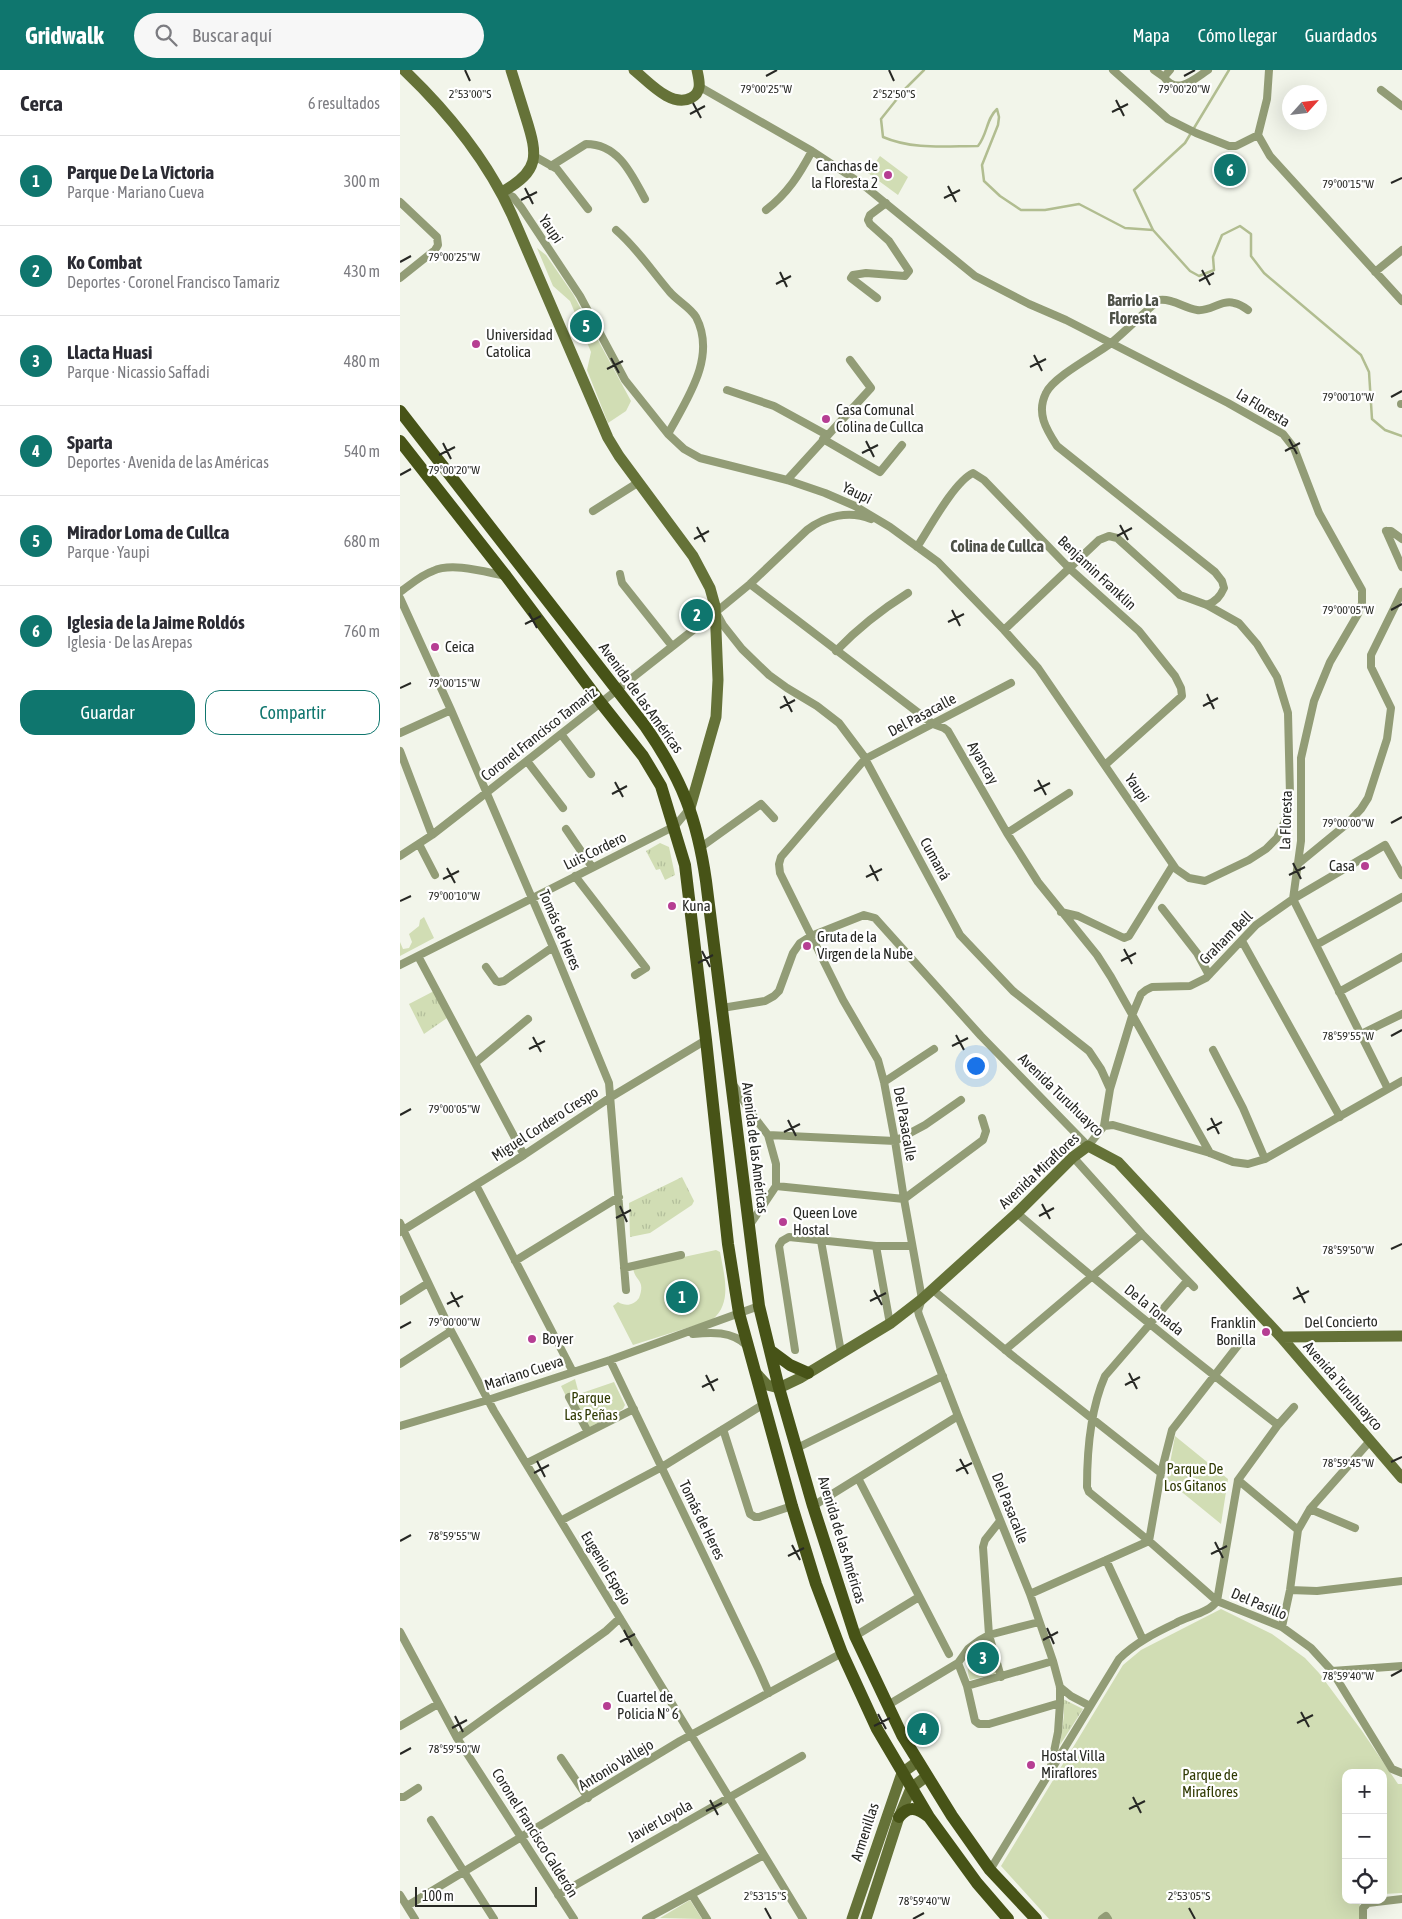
<!DOCTYPE html>
<html lang="es">
<head>
<meta charset="utf-8">
<style>
  body { margin:0; font-family:"Asap Condensed",sans-serif; background:#f7f7f7; color:#2b2b33 }
  .controls { position:absolute; right:15px; bottom:15px; display:grid; overflow:hidden; border-radius:10px; box-shadow:0 5px 20px #0002 }
  .controls button { width:45px; height:45px; display:grid; place-items:center; padding:0; border:0; border-bottom:1px solid #e1e1e2; background:#fff; color:#2b2b33; font:25px sans-serif }
  .compass { position:absolute; left:882px; top:15px; width:45px; height:45px; border-radius:50%; background:#fff; box-shadow:0 5px 20px #0002; rotate:63deg }
  .scale { position:absolute; left:15px; bottom:12px; width:122px; box-sizing:border-box; padding-left:5px; border:2px solid #272824; border-top:0; font-size:14px; line-height:18px; white-space:nowrap; color:#272824; -webkit-text-stroke:4px #fff; paint-order:stroke }
  .you { position:absolute; left:575px; top:995px; width:18px; height:18px; margin:-12px; border:4px solid #fff; border-radius:50%; background:#1a73e8; box-shadow:0 0 0 8px #1a73e833 }
  .badge { display:grid; place-items:center; width:32px; height:32px; border-radius:50%; background:#0f766e; color:#fff; font-size:16px; font-weight:700 }
  .pin { position:absolute; translate:-50% -50%; border:2px solid #fff; box-shadow:0 1px 5px #0006 }
  .list { margin:0; padding:0; list-style:none }
  h2 { display:flex; justify-content:space-between; align-items:center; height:65px; margin:0; padding:0 20px; font-size:21px }
  h2 small { font-size:16px; font-weight:400; color:#7c7c81 }
  .list li { display:grid; grid-template-columns:32px 1fr auto; gap:15px; align-items:center; box-sizing:border-box; height:90px; padding:0 20px; border-top:1px solid #e1e1e2 }
  .list b { display:block; font-size:19px; white-space:nowrap }
  .list p { margin:0; font-size:16px; white-space:nowrap; color:#7c7c81 }
  .list em { font-size:16px; font-style:normal; color:#7c7c81 }
  .actions { display:flex; gap:10px; padding:15px 20px }
  .actions a { flex:1; padding:11px 0; border:1px solid #0f766e; border-radius:15px; text-align:center; font-size:18px; color:#0f766e }
  .actions .main { background:#0f766e; color:#fff }
  .icon { flex:none; width:28px; height:28px; fill:none; stroke:currentColor; stroke-width:2; stroke-linecap:round; stroke-linejoin:round }
  .map { position:relative; flex:none; width:1002px; height:1849px; overflow:hidden }
  header { display:flex; align-items:center; gap:30px; box-sizing:border-box; height:70px; padding:0 25px; background:#0f766e; color:#fff }
  header strong { font-size:24px }
  nav { display:flex; gap:28px; margin-inline-start:auto; font-size:18px }
  .search { width:350px; height:45px; background:#f7f7f7; display:flex; align-items:center; gap:12px; box-sizing:border-box; padding:0 18px; border-radius:28px; color:#7c7c81; font-size:19px }
  main { display:flex }
  aside { flex:1; background:#fff }
  .map>svg:first-child { display:block }
</style>
</head>
<body>
<header>
<strong>Gridwalk</strong>
<div class="search"><svg class="icon" aria-label="search" viewBox="0 0 24 24"><circle cx="10" cy="10" r="6"/><path d="M15 15l6 6"/></svg>Buscar aquí</div>
<nav><a>Mapa</a><a>Cómo llegar</a><a>Guardados</a></nav>
</header>
<main>
<aside>
<h2>Cerca<small>6 resultados</small></h2>
<ul class="list">
<li><span class="badge">1</span><div><b>Parque De La Victoria</b><p>Parque · Mariano Cueva</p></div><em>300 m</em></li>
<li><span class="badge">2</span><div><b>Ko Combat</b><p>Deportes · Coronel Francisco Tamariz</p></div><em>430 m</em></li>
<li><span class="badge">3</span><div><b>Llacta Huasi</b><p>Parque · Nicassio Saffadi</p></div><em>480 m</em></li>
<li><span class="badge">4</span><div><b>Sparta</b><p>Deportes · Avenida de las Américas</p></div><em>540 m</em></li>
<li><span class="badge">5</span><div><b>Mirador Loma de Cullca</b><p>Parque · Yaupi</p></div><em>680 m</em></li>
<li><span class="badge">6</span><div><b>Iglesia de la Jaime Roldós</b><p>Iglesia · De las Arepas</p></div><em>760 m</em></li>
</ul>
<div class="actions"><a class="main">Guardar</a><a>Compartir</a></div>
</aside>
<div class="map">
<svg width="1002" height="1849" viewBox="0 0 1002 1849">
  <defs>
    <pattern id="grass-tufts" width="24" height="20" patternUnits="userSpaceOnUse" patternTransform="scale(1.25)"><rect width="24" height="20" fill="#d1ddb4"/><path d="M3 7l-1-3M5 7V3M7 7l1-3M15 17l-1-3M17 17v-4M19 17l1-3" fill="none" stroke="#b3be9b"/></pattern>
  </defs>
  <rect width="100%" height="100%" fill="#f2f5ea"/>
  <path fill="url(#grass-tufts)" d="M260,773l9,4 6,28 -10,5 -5,-11 -4,1 -10,-19z
    M34,921l13,27 -23,16 -15,-30z
    M282,1107l12,24 -2,4 -42,28 -20,4 -1,-34z
    M663,1629l20,10 -23,36 4,-30z"/>
  <path fill="#d1ddb4" d="M480,86l28,21 -10,18 -30,-22z
    M137,178l9,7 27,39 58,107 -5,10 -18,12 -21,-53 4,-18 -21,-51 -17,-15z
    M24,847l10,21 -34,18v-14l3,7 6,-1 3,-6 -3,-8 10,-8 1,-6z
    M316,1180l4,2c4,23 13,51 -8,68l-79,25 -20,-39 5,-4c8,5 16,3 21,-4 7,-19 -4,-16 -6,-30z
    M175,1309l4,15 35,-12 11,23 -2,4 -40,22 -22,-45z
    M775,1366l53,43 -7,45 -54,-44z
    M821,1539l51,25 33,24 14,15 43,58 36,53h4v109l-19,1v-121h-37v127h14l-1,19h-310l-48,-53 122,-201 18,-15z
    M590,1569l8,34 -28,7c-7,-18 3,-34 20,-41z
    M290,1830l12,19 -42,-1z"/>
  <g fill="none" stroke-linecap="round" stroke-linejoin="round">
    <path stroke="#b1bd90" stroke-width="2.5" d="M524,0l-19,19 -24,30 2,18c30,13 63,9 95,9 10,-13 8,-27 19,-37l2,8 -1,8 -16,40 2,16 16,15 21,14h24l34,-6 46,24 28,2
      M829,0l-44,73 -51,47 19,40 37,41 9,5 15,-6 -1,-13 9,-22 18,-9 11,8v22l13,17 97,82 8,17 3,47 13,11 17,6"/>
    <path stroke="#929c76" stroke-width="8" d="M713,0l55,49 28,14 33,13h7l22,-11
      M754,0l10,7
      M770,0l-6,7c13,19 30,2 44,-7
      M869,0l-2,29 -9,36 12,21 132,145
      M300,17l112,64 50,33 113,92 54,28 37,16 162,83 55,31 11,14 25,65 43,77v13l-4,11 -28,48 -16,39 -13,57v83l-8,58 95,190
      M981,20l21,16
      M134,86l23,13 31,40
      M151,96l35,-22c33,0 46,31 59,55
      M102,122l11,5 8,10 59,89 45,84 43,54 16,15 16,9 87,22 38,13 30,13 35,21 48,35 66,68 34,38 138,201 13,9 16,3 44,-21 17,-11 11,-11 8,-17 5,-26 -2,-82 -11,-36 -20,-33 -18,-21 -32,-18 -27,-10 -63,-57 -8,-2 -10,4 -95,90
      M0,132l37,35 1,8 -3,5 -35,28
      M366,140c22,-17 33,-35 46,-59
      M216,160c21,18 35,40 53,61 7,9 21,16 27,26 21,40 -9,82 -28,117
      M975,202l27,-22
      M477,228l-26,-20 2,-3 13,-2 39,3 4,-5 -20,-30 -19,-17 -2,-4 2,-5 16,-12
      M327,320l47,16 53,29
      M1001,334h1
      M423,369l57,33 22,-27
      M387,410l84,-92 -21,-28
      M193,441l46,-29
      M986,461l16,36
      M986,461h5l11,8
      M517,477c12,-18 37,-65 56,-74l11,7 86,89 69,62 36,45 6,12 1,8 -77,69
      M220,504l2,9 50,63
      M350,514l183,140 11,4 4,3 59,102 31,49 59,73 14,22 99,176
      M0,522c10,-7 21,-17 33,-21 19,-9 52,1 73,5
      M0,528l51,112 102,237 56,136 17,207
      M807,535c9,-4 13,-8 17,-17l-2,-7 -7,-9 -158,-126c-11,-17 -21,-33 -11,-53 7,-16 49,-38 64,-49 17,-14 32,-30 49,-44 13,-2 25,8 38,10 13,2 25,-11 37,-7 5,1 10,4 14,7
      M317,544l6,11 19,24 27,26 18,13 30,18 22,17 24,32 97,180 53,56 76,60 12,18 9,20 -6,37
      M436,581c22,-23 45,-41 72,-58
      M611,613l-146,76 -84,98 -2,7 1,9 63,127 35,60 6,22 11,59 9,58 18,100 -4,12 1,4 39,101 72,178 23,67 7,26v16l-2,29 -8,39
      M0,663l51,-23
      M161,664l30,40
      M0,681l32,84
      M127,691l36,47
      M166,759l26,38
      M607,763l62,-40
      M19,774l16,31
      M301,777l60,-43 13,14
      M0,786l32,-21 54,-42 230,-181 34,-28 57,-54c18,-14 42,-20 64,-11
      M898,794l50,-41 13,-14 7,-11 19,-59 4,-31 -20,-41v-12l31,-63
      M175,806l71,92 -11,7
      M762,838l35,45 12,22
      M661,842l17,4 46,22 5,-2 44,-71
      M842,871l98,176
      M916,875l86,-48
      M18,886l106,199
      M0,895l275,-139 15,-18
      M86,897l10,14 3,1 5,-1 49,-34
      M939,922l63,-35
      M322,938l43,-7 9,-5 5,-5 14,-38 7,-10 11,-7 53,-21 11,3 106,118 107,110 16,-20 9,-1 97,28 23,9 15,2 17,-5 137,-78
      M961,964l41,-20
      M813,980l30,58 22,51
      M75,993l53,-44
      M484,1012l50,-33
      M335,1017l16,26 17,22 8,29v22
      M710,1019l23,-76 8,-19 5,-4 6,-3 38,-1 16,-8 50,-53 37,-26 92,-54 17,30
      M368,1065l127,6 30,-16 36,-25
      M673,1087l69,77 52,53
      M76,1115l97,187
      M376,1116l128,13 79,-59 3,-9 -4,-13
      M617,1143c85,73 172,144 261,212
      M0,1153l51,108 43,80 309,508
      M349,1156l27,-40
      M0,1162l124,-77 87,-58 95,-57
      M421,1171l20,111
      M476,1176l14,78
      M115,1191l104,-64
      M224,1198l57,-13
      M787,1211l-82,95c-15,34 -18,74 -18,111l2,5 60,49 68,60 65,26 29,21 21,23 60,98 10,4
      M533,1220l76,63 152,120
      M0,1231l28,-18
      M293,1264c18,-2 39,-3 53,11
      M395,1280l-16,-104 3,-5 7,-4 87,9h36
      M605,1280l137,-116
      M210,1290l148,308 11,25
      M0,1294l51,-33
      M169,1327l19,35
      M0,1356l88,-26 122,-40 149,-54
      M323,1359l27,85 5,3h4l33,-11
      M397,1378l146,-72
      M127,1393l107,-54
      M458,1408l91,176
      M838,1410l60,50
      M413,1436l145,-90
      M910,1439l45,19
      M162,1450l100,-53 102,-63
      M600,1451l-15,19 -2,7 6,88 12,42
      M706,1490l37,80
      M890,1520l27,1 85,-10
      M630,1524l119,-53 12,-68 11,-43 71,-91
      M882,1557l8,-37 8,-60 12,-21 60,-68
      M0,1562l57,106 117,181
      M455,1566l64,-39
      M558,1593l9,23 8,35 4,3h10l71,-21
      M932,1601l70,-5
      M567,1616l86,-25
      M660,1617l11,9 19,10
      M488,1635l70,-42 10,-14 12,-9 9,-5 50,-13
      M0,1656l38,-22
      M57,1668l149,-107 14,-13
      M161,1688l27,40
      M0,1727h4l14,-9
      M31,1750l63,99
      M590,1800l129,-211c16,-16 36,-26 57,-36 12,-7 33,-10 41,-22l21,-121 40,-55 16,-18
      M0,1825l15,24
      M158,1825l244,-139
      M292,1825l15,24
      M7,1836l273,-165 162,-88
      M246,1849l118,-64
      M702,1849l4,-3 2,3
      M963,1849v-11l5,-5 34,-4"/>
    <path stroke="#657238" stroke-width="11" d="M4,0c44,42 83,90 108,145l96,223 11,18 74,100 17,32 5,18 3,74 -2,37 -26,91
      M234,0c15,12 37,38 57,28 12,-6 8,-18 6,-28
      M102,122c38,-21 36,-36 24,-74 -5,-16 -10,-32 -15,-48
      M881,1267l121,-1
      M356,1303l11,12 12,3 21,-10 91,-55 31,-24 95,-86 56,-56 15,-11 30,16 163,175 121,141
      M452,1849l50,-146 15,-11
      M466,1849l33,-102 12,-29 16,-12"/>
    <path stroke="#475317" stroke-width="12" d="M0,341l245,315c37,53 52,92 61,155l53,425 20,82 34,118 42,130 47,99 50,81 38,54 46,49
      M0,371l106,135 95,127 42,53 18,30 24,79 21,175 22,204 11,69 53,193 24,78 26,69 35,76 52,88 48,66 31,36
      M371,1281l19,14 18,8
      M499,1747c10,-12 18,-9 30,0"/>
  </g>
  <path fill="none" stroke="#272824" stroke-width="2" d="M65,0l5,11M489,0l5,11M366,6l11,-6M784,6l11,-6M716,30l8,16M293,33l8,15M712,42l16,-8M290,44l15,-8M991,113l11,-5M548,116l8,16M125,118l8,16M544,128l16,-8M121,130l16,-8M0,192l11,-6M802,200l8,15M380,202l7,15M799,211l15,-8M376,214l15,-8M634,285l8,16M211,288l8,15M630,297l16,-8M207,299l16,-8M991,327l11,-6M889,369l8,15M466,371l8,16M43,373l8,16M885,381l15,-8M462,383l16,-8M39,385l16,-8M0,405l11,-6M720,455l8,15M297,457l8,15M717,466l15,-8M294,469l15,-8M552,540l8,16M991,540l11,-6M129,543l8,15M548,552l16,-8M125,554l16,-8M0,618l11,-5M807,624l7,15M384,626l8,16M803,636l15,-8M380,638l15,-8M638,710l8,15M215,712l8,15M634,721l16,-8M212,724l15,-8M991,753l11,-6M893,793l8,16M470,795l8,16M47,798l8,15M889,805l16,-8M466,807l16,-8M43,809l16,-8M0,831l11,-5M724,879l8,15M302,881l8,16M721,891l15,-8M298,893l15,-8M556,965l8,15M991,966l11,-6M133,967l8,15M552,976l16,-8M129,979l16,-8M0,1045l11,-6M811,1048l8,16M388,1050l8,16M807,1060l15,-8M384,1062l16,-8M642,1134l8,15M220,1136l7,16M639,1146l15,-8M216,1148l15,-8M991,1179l11,-5M897,1217l8,16M474,1220l8,15M51,1222l8,15M893,1229l16,-8M470,1231l16,-8M47,1234l16,-8M0,1258l11,-6M729,1303l8,16M306,1305l8,16M725,1315l15,-8M302,1317l16,-8M560,1389l8,15M137,1391l8,16M991,1392l11,-5M556,1401l16,-8M134,1403l15,-8M0,1471l11,-6M815,1472l8,16M392,1475l8,15M811,1484l16,-8M388,1486l16,-8M647,1558l7,16M224,1560l8,16M643,1570l15,-8M220,1572l15,-8M991,1606l11,-6M901,1642l8,15M478,1644l8,15M55,1646l8,16M897,1653l16,-8M474,1656l16,-8M52,1658l15,-8M0,1684l11,-6M733,1727l8,16M310,1730l8,15M729,1739l16,-8M306,1741l16,-8M365,1838l6,11M789,1838l6,11M513,1849l11,-6"/>
  <g fill="#b63e93" stroke="#fff" stroke-width="2">
    <circle cx="488" cy="105" r="5"/>
    <circle cx="76" cy="274" r="5"/>
    <circle cx="426" cy="349" r="5"/>
    <circle cx="35" cy="577" r="5"/>
    <circle cx="965" cy="796" r="5"/>
    <circle cx="272" cy="836" r="5"/>
    <circle cx="407" cy="876" r="5"/>
    <circle cx="383" cy="1152" r="5"/>
    <circle cx="866" cy="1262" r="5"/>
    <circle cx="132" cy="1269" r="5"/>
    <circle cx="207" cy="1636" r="5"/>
    <circle cx="631" cy="1695" r="5"/>
  </g>
  <g text-anchor="middle" stroke-width="4.5" stroke-linejoin="round" paint-order="stroke">
    <g font-size="15" fill="#272824" stroke="#fff" text-anchor="start">
      <text x="478" y="101" text-anchor="end">Canchas de<tspan x="478" dy="17">la Floresta 2</tspan></text>
      <text x="86" y="270">Universidad<tspan x="86" dy="17">Catolica</tspan></text>
      <text x="436" y="345">Casa Comunal<tspan x="436" dy="17">Colina de Cullca</tspan></text>
      <text x="45" y="582">Ceica</text>
      <text x="955" y="801" text-anchor="end">Casa</text>
      <text x="282" y="841">Kuna</text>
      <text x="417" y="872">Gruta de la<tspan x="417" dy="17">Virgen de la Nube</tspan></text>
      <text x="393" y="1148">Queen Love<tspan x="393" dy="17">Hostal</tspan></text>
      <text x="856" y="1258" text-anchor="end">Franklin<tspan x="856" dy="17">Bonilla</tspan></text>
      <text x="142" y="1274">Boyer</text>
      <text x="217" y="1632">Cuartel de<tspan x="217" dy="17">Policia N° 6</tspan></text>
      <text x="641" y="1691">Hostal Villa<tspan x="641" dy="17">Miraflores</tspan></text>
    </g>
    <g font-size="15" fill="#272824" stroke="#fff">
      <text transform="translate(151 159) rotate(56)" y="5">Yaupi</text>
      <text transform="translate(863 338) rotate(31)" y="5">La Floresta</text>
      <text transform="translate(457 423) rotate(26)" y="5">Yaupi</text>
      <text transform="translate(697 503) rotate(43)" y="5">Benjamin Franklin</text>
      <text transform="translate(241 628) rotate(54)" y="5">Avenida de las Américas</text>
      <text transform="translate(522 645) rotate(-28)" y="5">Del Pasacalle</text>
      <text transform="translate(139 664) rotate(-38)" y="5">Coronel Francisco Tamariz</text>
      <text transform="translate(583 693) rotate(60)" y="5">Ayancay</text>
      <text transform="translate(737 718) rotate(56)" y="5">Yaupi</text>
      <text transform="translate(886 750) rotate(-88)" y="5">La Floresta</text>
      <text transform="translate(195 781) rotate(-26)" y="5">Luis Cordero</text>
      <text transform="translate(535 789) rotate(61)" y="5">Cumaná</text>
      <text transform="translate(160 860) rotate(67)" y="5">Tomás de Heres</text>
      <text transform="translate(826 868) rotate(-45)" y="5">Graham Bell</text>
      <text transform="translate(661 1025) rotate(44)" y="5">Avenida Turuhuayco</text>
      <text transform="translate(145 1054) rotate(-33)" y="5">Miguel Cordero Crespo</text>
      <text transform="translate(505 1054) rotate(80)" y="5">Del Pasacalle</text>
      <text transform="translate(355 1078) rotate(83)" y="5">Avenida de las Américas</text>
      <text transform="translate(639 1101) rotate(-43)" y="5">Avenida Miraflores</text>
      <text transform="translate(754 1240) rotate(39)" y="5">De la Tonada</text>
      <text transform="translate(941 1252) rotate(-1)" y="5">Del Concierto</text>
      <text transform="translate(124 1303) rotate(-18)" y="5">Mariano Cueva</text>
      <text transform="translate(943 1316) rotate(49)" y="5">Avenida Turuhuayco</text>
      <text transform="translate(610 1438) rotate(68)" y="5">Del Pasacalle</text>
      <text transform="translate(302 1450) rotate(64)" y="5">Tomás de Heres</text>
      <text transform="translate(442 1470) rotate(73)" y="5">Avenida de las Américas</text>
      <text transform="translate(206 1498) rotate(59)" y="5">Eugenio Espejo</text>
      <text transform="translate(859 1534) rotate(23)" y="5">Del Pasillo</text>
      <text transform="translate(216 1695) rotate(-31)" y="5">Antonio Vallejo</text>
      <text transform="translate(260 1751) rotate(-29)" y="5">Javier Loyola</text>
      <text transform="translate(465 1762) rotate(-72)" y="5">Armenillas</text>
      <text transform="translate(135 1763) rotate(58)" y="5">Coronel Francisco Calderón</text>
    </g>
    <g font-size="15" fill="#313b04" stroke="#fff">
      <text x="191" y="1333">Parque<tspan x="191" dy="17">Las Peñas</tspan></text>
      <text x="795" y="1404">Parque De<tspan x="795" dy="17">Los Gitanos</tspan></text>
      <text x="810" y="1710">Parque de<tspan x="810" dy="17">Miraflores</tspan></text>
    </g>
    <g font-size="16" font-weight="bold" fill="#4e5148" stroke="#fff">
      <text x="733" y="236">Barrio La<tspan x="733" dy="18">Floresta</tspan></text>
      <text x="597" y="482">Colina de Cullca</text>
    </g>
  </g>
  <g font-size="12" text-anchor="middle" fill="#272824" stroke="#fff" stroke-width="4.5" stroke-linejoin="round" paint-order="stroke">
    <text x="366" y="23">79°00'25"W</text>
    <text x="784" y="23">79°00'20"W</text>
    <text x="70" y="28">2°53'00"S</text>
    <text x="494" y="28">2°52'50"S</text>
    <text x="948" y="118">79°00'15"W</text>
    <text x="54" y="191">79°00'25"W</text>
    <text x="948" y="331">79°00'10"W</text>
    <text x="54" y="404">79°00'20"W</text>
    <text x="948" y="544">79°00'05"W</text>
    <text x="54" y="617">79°00'15"W</text>
    <text x="948" y="757">79°00'00"W</text>
    <text x="54" y="830">79°00'10"W</text>
    <text x="948" y="970">78°59'55"W</text>
    <text x="54" y="1043">79°00'05"W</text>
    <text x="948" y="1184">78°59'50"W</text>
    <text x="54" y="1256">79°00'00"W</text>
    <text x="948" y="1397">78°59'45"W</text>
    <text x="54" y="1470">78°59'55"W</text>
    <text x="948" y="1610">78°59'40"W</text>
    <text x="54" y="1683">78°59'50"W</text>
    <text x="365" y="1830">2°53'15"S</text>
    <text x="789" y="1830">2°53'05"S</text>
    <text x="524" y="1835">78°59'40"W</text>
  </g>
</svg>
<div class="controls">
<button>+</button>
<button>−</button>
<button><svg class="icon" aria-label="locate" viewBox="0 0 24 24"><circle cx="12" cy="12" r="6"/><path d="M12 2v4M12 18v4M2 12h4M18 12h4"/></svg></button>
</div>
<svg class="compass" viewBox="-18 -18 36 36"><path d="M0-13l5 13h-10z" fill="#e53935"/><path d="M0 13l5-13h-10z" fill="#7c7c81"/></svg>
<div class="scale">100 m</div>
<div class="you"></div>
<div class="pin badge" style="left:282px;top:1227px">1</div>
<div class="pin badge" style="left:297px;top:545px">2</div>
<div class="pin badge" style="left:583px;top:1588px">3</div>
<div class="pin badge" style="left:523px;top:1659px">4</div>
<div class="pin badge" style="left:186px;top:256px">5</div>
<div class="pin badge" style="left:830px;top:100px">6</div>
</div>
</main>
</body>
</html>
